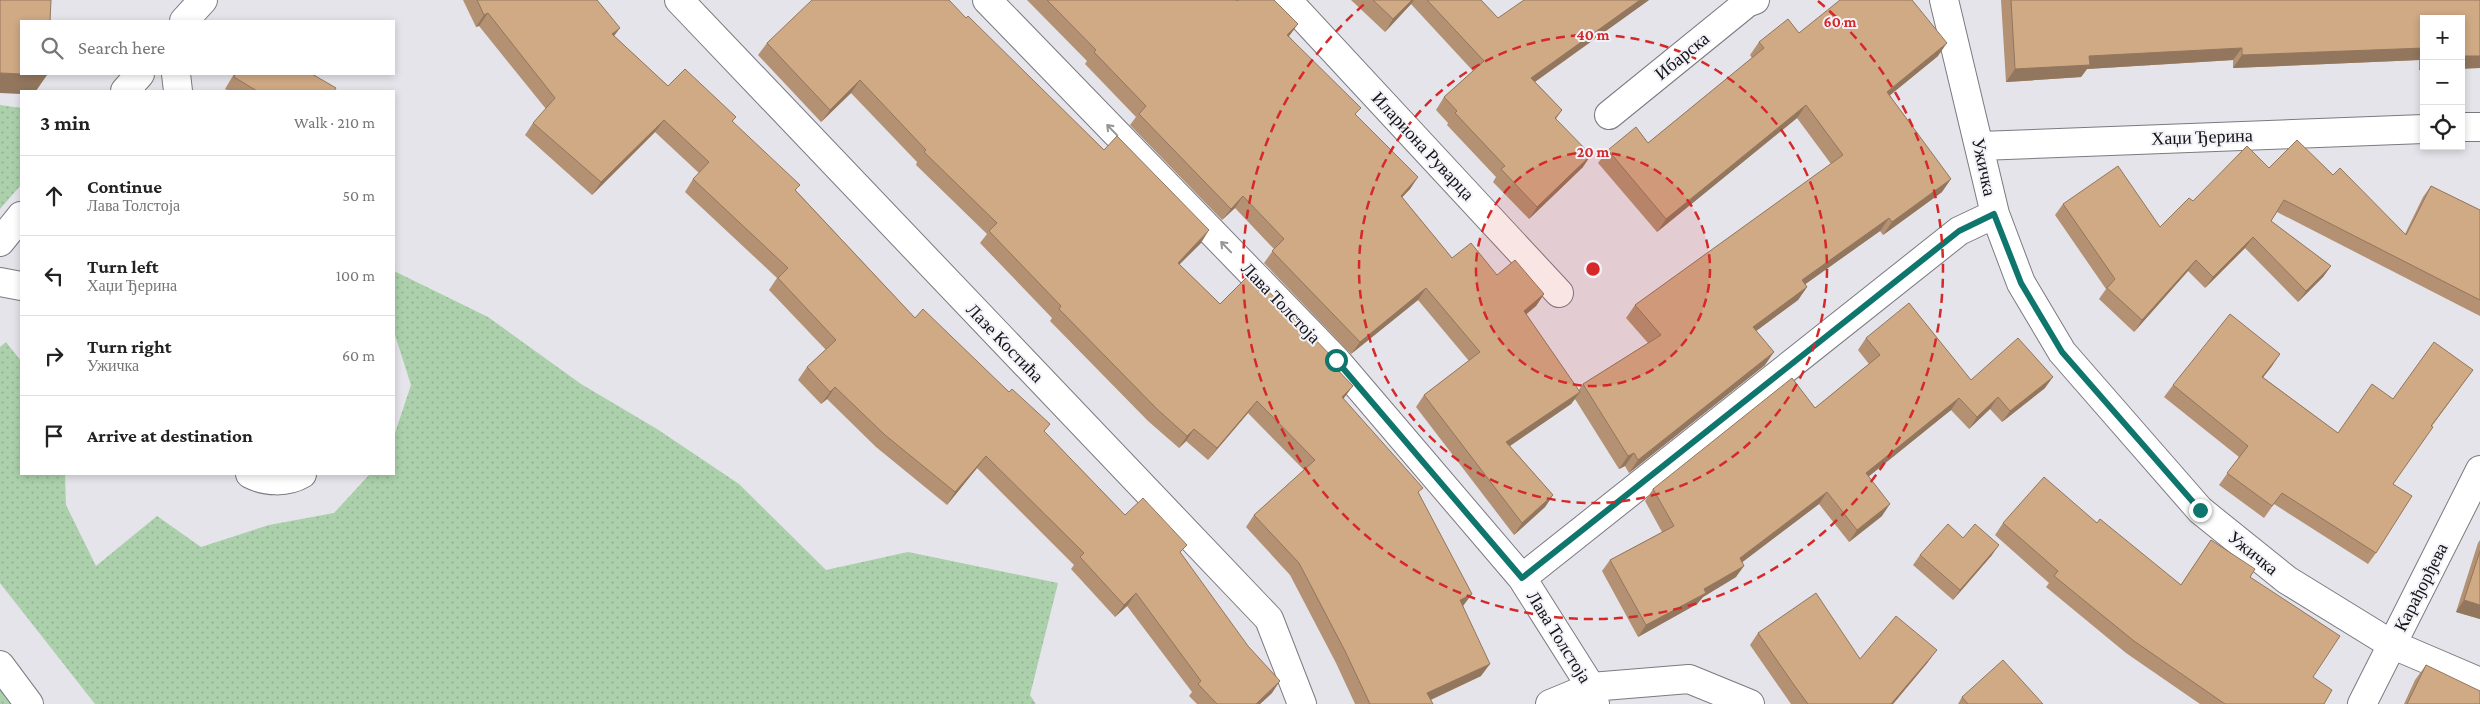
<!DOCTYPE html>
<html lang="en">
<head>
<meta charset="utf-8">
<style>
  body { margin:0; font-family:"Crimson Pro",serif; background:#f6f6f6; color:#222 }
  .controls { position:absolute; right:15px; top:15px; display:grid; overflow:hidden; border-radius:0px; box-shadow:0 2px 8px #0003 }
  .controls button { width:45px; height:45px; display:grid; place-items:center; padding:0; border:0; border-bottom:1px solid #e0e0e0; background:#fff; color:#222; font:25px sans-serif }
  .stop { position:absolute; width:15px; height:15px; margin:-11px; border:4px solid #0f766e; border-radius:50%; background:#fff }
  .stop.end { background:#0f766e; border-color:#fff; box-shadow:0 1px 5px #0008 }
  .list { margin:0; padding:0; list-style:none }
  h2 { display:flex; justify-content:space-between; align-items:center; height:65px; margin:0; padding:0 20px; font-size:21px }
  h2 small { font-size:16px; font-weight:400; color:#767676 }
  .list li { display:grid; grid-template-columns:32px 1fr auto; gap:15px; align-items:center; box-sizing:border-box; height:80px; padding:0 20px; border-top:1px solid #e0e0e0 }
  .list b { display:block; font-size:19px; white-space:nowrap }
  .list p { margin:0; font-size:16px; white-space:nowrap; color:#767676 }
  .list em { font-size:16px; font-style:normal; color:#767676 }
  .icon { flex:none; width:28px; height:28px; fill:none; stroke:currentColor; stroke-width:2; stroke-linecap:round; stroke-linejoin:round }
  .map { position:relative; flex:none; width:2480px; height:704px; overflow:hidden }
  .search { position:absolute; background:#fff; box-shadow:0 2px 8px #0003; left:20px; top:20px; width:375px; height:55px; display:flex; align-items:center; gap:12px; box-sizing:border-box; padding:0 18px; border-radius:0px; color:#767676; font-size:19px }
  .panel { position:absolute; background:#fff; box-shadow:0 2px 8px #0003; left:20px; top:90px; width:375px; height:385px; border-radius:0px }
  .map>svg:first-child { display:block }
</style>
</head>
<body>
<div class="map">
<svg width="2480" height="704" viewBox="0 0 2480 704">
  <defs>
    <pattern id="grass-dots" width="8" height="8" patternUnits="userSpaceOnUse" patternTransform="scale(1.25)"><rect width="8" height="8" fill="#abd0ab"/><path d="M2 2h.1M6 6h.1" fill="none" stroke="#92b292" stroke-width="1.8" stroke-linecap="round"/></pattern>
  </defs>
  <rect width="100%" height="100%" fill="#e5e4ea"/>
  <path fill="url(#grass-dots)" d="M0,105l21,3v77l-21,24z
    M394,271l94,46 93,67 76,45 82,55 87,86 82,-18 150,31 -28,112 6,9h-941l-95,-121v-236l6,-5 15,19v113h44l1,31 30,61 61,-50 44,31 68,-22 65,-12 36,-39h24v-38l17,-51 -16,-50z
    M0,665l29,39h-29z"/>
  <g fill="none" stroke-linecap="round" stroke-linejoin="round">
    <g stroke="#7a7a80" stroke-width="30">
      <path id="minor" d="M679,0l590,619 33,85
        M987,0l349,360 186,218 69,109 4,17
        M1287,0l272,293
        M1944,0l51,214 26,69 41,69 138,158 87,70 104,64 89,38
        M184,21l19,-21
        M176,74l2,17
        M125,91l15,-17
        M1609,115l138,-112 8,-3
        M2461,127h19
        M1980,146l444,-17
        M0,242l21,-26
        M0,282l21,4
        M250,474c15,8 37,9 52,0
        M1522,578l437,-347 36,-17
        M0,665l29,39
        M1550,704l41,-17 98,-8 61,25
        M2362,704l118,-234"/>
    </g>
    <use href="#minor" stroke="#fff" stroke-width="28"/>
  </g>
  <path fill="#b39172" d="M463,0h134l17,36 54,50 68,31 -4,5 183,196 130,114 80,83 56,39 91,139 -12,11h-63l-8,-8 3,-4 -65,-86 -12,11 -44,-48 3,-4 -97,-97 -30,37 -71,-58 -49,-48 -6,5 -23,-24 9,-13 19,-17 -57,-60 8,-12 -92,-86 8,-13 6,-6 -44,-41 -63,63 -67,-60 8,-12 13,-14 -67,-83 -3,1z
    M1027,0h209l53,36 67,79 62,62 -8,12 -8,8 50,61 92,36 -8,12 -10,8 52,77 5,-7 65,-41 -22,-25 9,-13 196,-141 -34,-46 -140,114 -59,-69 10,-13 40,-7 104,-85 -2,-3 9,-13 40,-9 139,23 -48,39 52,97 -59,43 -3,-4 -75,53 2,3 -9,13 -42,31 9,34 -136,108 -4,-7 -6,3 -44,-70 -4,5 -61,42 43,49 -8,12 -31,28 -98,-128 8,-12 45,-34 -51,-61 -67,54 -87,-91 10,-14 -39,-41 -13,12 -92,-95 6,-8 -51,-53 2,-3z
    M1351,0h130l17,18 151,-18 -114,82 27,28 -6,9 27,48 -54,52 -36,-37 3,-5 -49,-52 1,-2 -12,-13 8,-13 29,-26 -62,-67 -26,28z
    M2001,0h479l-56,19v51h-5v-10l-186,8v-8l-146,9 -6,8 -75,5z
    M966,18l235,225 -22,21 41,40 113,61 10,34 76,94 44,113 18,70 -50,24 2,4h-78l-19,-41 -46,-88 -44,-48 8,-12 50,-45 -56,-57 -40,47 -22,-19 -7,7 -31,-27 -98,-100 2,-3 -72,-75 7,-9 -71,-69 1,-3 -66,-69 -30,29 -63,-67 9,-12z
    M234,74h78l22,17h-105l-4,-2z
    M2269,168l64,7 72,59 18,-37 8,-11 49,24v106l-203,-104 -6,9 60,45 -8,11 -25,25 -53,-54 -40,40 -17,-17 -54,61 -35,-33 7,-10 -51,-74 8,-11 97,23 33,-26z
    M1866,338l105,42 74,8 -43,34 -12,-13 -21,20 -18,-19 -83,67 14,39 -33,26 -30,-38 -77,58 -6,15 -33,20 -6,7 -59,33 -36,-66 8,-11 52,-28 -17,-31 8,-12 162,-81 54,-44 -11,-14z
    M2272,366l-9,11 75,56 55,-34 80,-29 -41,56 -39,58 -17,69 -8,11 -94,-60 -10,14 -45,-33 20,-28 -75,-60 9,-12z
    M2003,523h94l84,62 30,-45 39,37 63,100 11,27h-124l-74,-51 -80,-66 3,-4 -54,-48z
    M1963,538l29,17 -39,45 -40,-35 7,-10z
    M2480,540v79l-24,-7 22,-69z
    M1758,633l102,26 68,3 -35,42h-102l-41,-59z
    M2426,665l54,39h-76l11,-24z
    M1962,697l81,7h-85z"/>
  <path fill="#92765d" d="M1412,0h2l-3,4 -26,28 8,-13z
    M1640,0h9l-127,91 9,-13z
    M488,13l-9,13 -3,1 8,-12z
    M1298,24l-8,11 -11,11 8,-11z
    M620,28l-9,12 1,-6z
    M1947,43l-9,13 -60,49 9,-13z
    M2242,48l-9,12 -146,9 -6,8 -75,5 9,-13 74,-13z
    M2424,48v5l-5,7 -186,8 9,-13z
    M2461,56h19v12l-19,1z
    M2424,64v6h-5z
    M0,73l47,2 -11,16h-15v3l-21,-1z
    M860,80l-9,13 -30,29 9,-12z
    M1806,105l-9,13 -140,114 9,-13z
    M664,120l-9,12 -63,63 9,-13z
    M1591,155l-8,12 -54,52 8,-12z
    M1418,177l-8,12 -18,19 9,-12z
    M1951,179l-9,13 -59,43 9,-13z
    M1243,196l-8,12 -13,12 9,-11z
    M1889,218l-9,13 -87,62 9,-13z
    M1209,230l-8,13 -32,32 9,-12z
    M2253,237l-8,11 -40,40 8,-11z
    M2196,260l-8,11 -54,61 8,-12z
    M2331,266l-8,11 -25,25 8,-11z
    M1807,287l-9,13 -54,40 9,-13z
    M1426,288l-8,12 -67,54 9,-12z
    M1544,294l-8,12 -20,17 8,-12z
    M1774,352l-9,13 -136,108 9,-13z
    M2280,354l-8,12 -18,23 8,-12z
    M2053,377l-8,11 -43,34 8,-11z
    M1353,386l-9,12 -11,11 9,-12z
    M835,387l-8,12 -6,5 9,-12z
    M1580,392l-9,12 -73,50 8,-12z
    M1998,397l-8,12 -21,20 8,-12z
    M1959,398l-8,12 -93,75 8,-12z
    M1257,401l-9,12 -40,47 9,-12z
    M1194,429l-8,12 -7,7 8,-12z
    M1634,453l-9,13 -6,3 9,-13z
    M986,456l-9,12 -30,37 8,-13z
    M1827,492l-8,12 -87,66 8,-12z
    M1553,495l-8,12 -31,28 8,-12z
    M1890,504l-8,12 -33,26 8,-12z
    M1999,545l-7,10 -39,45 7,-10z
    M1744,566l-8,11 -33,20 -6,7 -59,33 8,-12 58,-36z
    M1136,593l-9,13 -12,11 9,-12z
    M1472,594l-9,12 -3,-6z
    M2464,600l16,5v14l-24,-7z
    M1937,650l-9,12 -35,42h-2z
    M1490,664l-9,12 -60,28 6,-11z
    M1280,681l-8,12 -12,11h-4z"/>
  <path fill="#d0a985" stroke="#92765d" d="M0,0h51l-1,21h-29v53h26v1l-47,-2z
    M477,0h120l23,28 -8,6 56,52 17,-17 51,48 -4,4 68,64 -5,5 120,128 8,-9 86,83 3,-3 38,35 -6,7 81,84 18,-17 44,47 -7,7 68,94 32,35 -24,23h-39l-19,-20 3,-3 -65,-88 -12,12 -44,-48 4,-4 -98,-97 -31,36 -70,-57 -50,-48 -5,5 -23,-25 29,-27 -58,-62 10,-10 -95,-89 16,-17 -45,-42 -63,62 -68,-59 22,-25 -67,-85 -4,2z
    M812,0h137l17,18 2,-2 136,134 13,-14 92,94 -31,33 42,41 31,-31 85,88 -4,3 21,22 -11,11 81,91 -5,4 54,102 -12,6 30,64 -63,29 6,11h-63l-25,-53 -46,-88 -45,-48 61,-55 -58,-59 -40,47 -23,-19 -7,7 -30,-27 -98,-100 2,-3 -72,-75 8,-8 -73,-71 2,-2 -66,-70 -30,30 -63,-67z
    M1047,0h189l1,1 2,-1h35l24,24 -11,11 74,73 -6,6 63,63 -17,19 51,62 19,-15 26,32 18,-15 29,34 -20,17 56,81 -74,50 47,53 -31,28 -98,-128 56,-43 -54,-64 -66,54 -88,-91 12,-12 -41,-43 -12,13 -92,-95 7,-8 -52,-54 2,-2z
    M1373,0h39l-19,19z
    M1427,0h54l17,18 26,-18h116l-109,78 31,32 -7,8 36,37 -54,52 -36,-38 4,-3 -50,-53 2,-2 -13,-14 40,-36z
    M1840,0h72l35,43 -60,49 64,87 -59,43 -3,-4 -87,62 5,7 -54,40 21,25 -136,108 -4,-7 -6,3 -45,-72 78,-49 -26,-30 208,-150 -37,-50 -140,114 -58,-69 28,-23 12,16 116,-95 -5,-6 29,-23 11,14z
    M2011,0h469v56h-19v-37h-37v29l-182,7v-7l-153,8 1,9 -75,4z
    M235,74h77l24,14 -2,3h-77l-23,-14z
    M2297,140l36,35 7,-7 66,67 25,-49 49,24v90l-196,-100 -13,21 60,45 -25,25 -53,-54 -40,40 -17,-17 -54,60 -35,-32 8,-9 -52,-75 55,-38 42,61 29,-29 4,3 54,-55 22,22z
    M1909,303l62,77 47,-42 35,39 -43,34 -12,-14 -21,20 -18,-19 -93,75 24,31 -33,26 -30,-38 -87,66 4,8 -40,23 2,4 -60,32 -36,-65 64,-34 -21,-37 139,-111 23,30 65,-53 -14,-17z
    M2230,314l50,40 -18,23 76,56 34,-49 21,15 41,-57 39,28 -42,56 2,1 -40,57 19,12 -36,57 -94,-60 -10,13 -45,-33 21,-27 -75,-61z
    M2044,477l53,46 3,-4 81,66 30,-45 44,29 -5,8 90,59 -27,41 19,13 -8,14h-99l-91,-63 -80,-65 4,-5 -55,-48z
    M1948,524l15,14 12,-14 24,21 -39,45 -40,-35z
    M2480,551v54l-16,-5z
    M1816,593l44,66 36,-43 41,34 -46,54h-83l-14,-19 -36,-52z
    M2003,660l40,44h-75l-6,-7z
    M2426,665l54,26v13h-73z"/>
  <defs><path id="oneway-shaft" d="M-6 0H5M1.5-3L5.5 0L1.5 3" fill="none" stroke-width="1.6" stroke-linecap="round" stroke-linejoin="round" transform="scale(1.25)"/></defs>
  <g stroke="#959596">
    <use href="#oneway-shaft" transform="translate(1112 130) rotate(-134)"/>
    <use href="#oneway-shaft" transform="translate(1226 247) rotate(-134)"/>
  </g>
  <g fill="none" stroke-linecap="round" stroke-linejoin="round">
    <path stroke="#0f766e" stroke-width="6" d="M1336,360l186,218 437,-347 35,-17 27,69 41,69 138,158"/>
  </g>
  <circle cx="1593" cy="269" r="117" fill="#d62828" fill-opacity=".12"/>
  <g fill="none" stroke="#d62828" stroke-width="2.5" stroke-dasharray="9 6">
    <circle cx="1593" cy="269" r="117"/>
    <circle cx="1593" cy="269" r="234"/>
    <path d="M1818 1A350 350 0 1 1 1368 1"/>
  </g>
  <g text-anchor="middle" stroke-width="4" stroke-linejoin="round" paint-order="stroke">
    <g font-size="18" fill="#131315" stroke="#f2f2f8">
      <text transform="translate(1682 56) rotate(-39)" y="6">Ибарска</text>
      <text transform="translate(2202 137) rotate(-2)" y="6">Хаџи Ђерина</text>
      <text transform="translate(1423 146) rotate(47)" y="6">Илариона Руварца</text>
      <text transform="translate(1984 167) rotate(78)" y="6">Ужичка</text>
      <text transform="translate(1281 303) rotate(46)" y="6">Лава Толстоја</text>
      <text transform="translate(1005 343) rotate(46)" y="6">Лазе Костића</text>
      <text transform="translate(2253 553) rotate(39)" y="6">Ужичка</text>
      <text transform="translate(2421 587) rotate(-63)" y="6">Карађорђева</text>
      <text transform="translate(1559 637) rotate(58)" y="6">Лава Толстоја</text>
    </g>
  </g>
  <circle cx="1593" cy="269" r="8" fill="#d62828" stroke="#f2f2f8" stroke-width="2.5"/>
  <g font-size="15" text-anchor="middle" font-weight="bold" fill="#d62828" stroke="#f2f2f8" stroke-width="4" stroke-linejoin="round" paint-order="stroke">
    <text x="1840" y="27">60 m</text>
    <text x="1593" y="40">40 m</text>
    <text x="1593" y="157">20 m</text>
  </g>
</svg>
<div class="controls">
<button>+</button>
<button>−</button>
<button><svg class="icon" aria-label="locate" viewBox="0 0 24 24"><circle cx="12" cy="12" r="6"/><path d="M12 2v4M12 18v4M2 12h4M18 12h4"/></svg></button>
</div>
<div class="stop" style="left:1336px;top:360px"></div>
<div class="stop end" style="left:2200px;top:510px"></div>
<div class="search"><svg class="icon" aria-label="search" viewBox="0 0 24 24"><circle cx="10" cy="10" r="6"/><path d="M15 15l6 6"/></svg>Search here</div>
<section class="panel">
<h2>3 min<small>Walk · 210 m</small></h2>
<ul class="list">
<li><svg class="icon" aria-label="ahead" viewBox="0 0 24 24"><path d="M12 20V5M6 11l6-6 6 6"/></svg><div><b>Continue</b><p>Лава Толстоја</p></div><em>50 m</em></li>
<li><svg class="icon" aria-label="left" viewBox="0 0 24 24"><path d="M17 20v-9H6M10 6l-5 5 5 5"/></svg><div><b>Turn left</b><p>Хаџи Ђерина</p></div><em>100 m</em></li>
<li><svg class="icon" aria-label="right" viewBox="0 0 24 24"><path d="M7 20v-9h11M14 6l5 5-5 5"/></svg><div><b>Turn right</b><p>Ужичка</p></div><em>60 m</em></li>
<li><svg class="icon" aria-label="arrive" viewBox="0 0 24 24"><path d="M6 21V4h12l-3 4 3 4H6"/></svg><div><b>Arrive at destination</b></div></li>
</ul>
</section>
</div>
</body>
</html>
